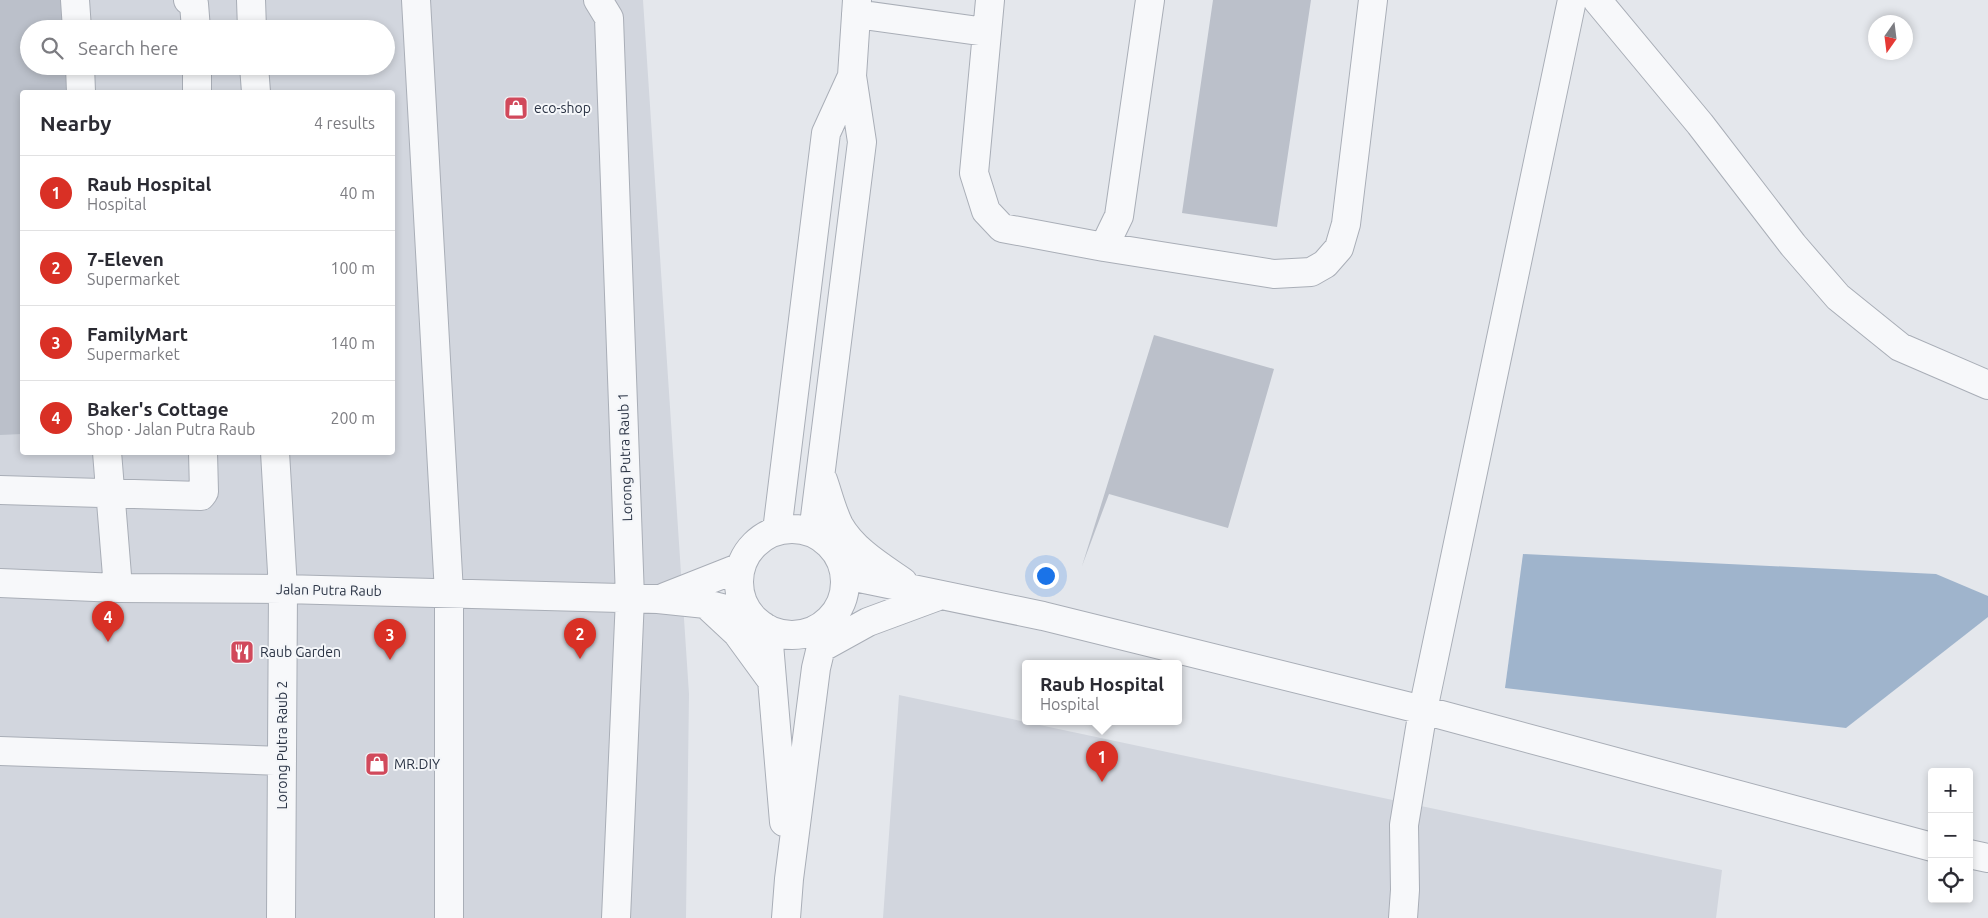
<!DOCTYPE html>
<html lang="en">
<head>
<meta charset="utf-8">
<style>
  body { margin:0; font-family:Ubuntu,sans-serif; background:#f7f7f7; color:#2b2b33 }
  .controls { position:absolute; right:15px; bottom:15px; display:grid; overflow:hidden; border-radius:5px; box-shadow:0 2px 8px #0003 }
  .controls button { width:45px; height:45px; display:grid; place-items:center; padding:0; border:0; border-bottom:1px solid #e1e1e2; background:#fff; color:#2b2b33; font:25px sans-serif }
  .compass { position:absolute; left:1868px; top:15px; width:45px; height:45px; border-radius:50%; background:#fff; box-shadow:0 2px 8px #0003; rotate:194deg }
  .you { position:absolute; left:1045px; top:575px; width:18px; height:18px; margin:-12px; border:4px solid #fff; border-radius:50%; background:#1a73e8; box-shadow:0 0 0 8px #1a73e833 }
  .badge { display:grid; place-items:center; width:32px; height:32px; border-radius:50%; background:#d93025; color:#fff; font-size:16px; font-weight:700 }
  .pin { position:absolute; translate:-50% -41px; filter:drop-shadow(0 1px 2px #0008) }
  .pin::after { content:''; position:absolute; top:26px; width:18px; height:15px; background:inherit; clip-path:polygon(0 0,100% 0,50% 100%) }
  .popup { position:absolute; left:1022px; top:660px; width:160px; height:65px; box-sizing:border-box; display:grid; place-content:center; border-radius:5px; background:#fff; filter:drop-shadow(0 1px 4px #0005); font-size:16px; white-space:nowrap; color:#7c7c81 }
  .popup b { font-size:19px; color:#2b2b33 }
  .popup::after { content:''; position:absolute; left:50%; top:100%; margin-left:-10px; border:10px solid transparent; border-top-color:#fff }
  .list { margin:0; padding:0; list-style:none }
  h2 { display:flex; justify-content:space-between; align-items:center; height:65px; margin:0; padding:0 20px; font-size:21px }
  h2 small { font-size:16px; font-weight:400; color:#7c7c81 }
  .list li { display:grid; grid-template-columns:32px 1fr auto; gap:15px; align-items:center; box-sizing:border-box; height:75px; padding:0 20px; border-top:1px solid #e1e1e2 }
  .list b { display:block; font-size:19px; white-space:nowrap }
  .list p { margin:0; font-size:16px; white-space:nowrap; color:#7c7c81 }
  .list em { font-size:16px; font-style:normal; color:#7c7c81 }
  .icon { flex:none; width:28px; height:28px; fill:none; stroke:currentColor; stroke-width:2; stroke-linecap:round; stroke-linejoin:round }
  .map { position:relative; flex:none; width:1988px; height:918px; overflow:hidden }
  .search { position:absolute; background:#fff; box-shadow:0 2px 8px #0003; left:20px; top:20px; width:375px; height:55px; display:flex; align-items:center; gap:12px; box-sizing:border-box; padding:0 18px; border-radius:28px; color:#7c7c81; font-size:19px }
  .panel { position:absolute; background:#fff; box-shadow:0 2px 8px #0003; left:20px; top:90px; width:375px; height:365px; border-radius:5px }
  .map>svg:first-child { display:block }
</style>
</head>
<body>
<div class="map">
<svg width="1988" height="918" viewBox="0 0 1988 918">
  <rect width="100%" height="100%" fill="#e4e7ec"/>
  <path fill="#d2d6de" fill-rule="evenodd" d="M0,0h643l46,694 -3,224h-686zM29,29h357v37h-357zM22,92h370v360h-370z
    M899,695l823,175 -6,48h-833z"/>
  <path fill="#9fb4cc" d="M1523,554l413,20 52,22v21l-142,111 -341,-40z"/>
  <path fill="#bbc0ca" d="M0,0h70l2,29h-43v37h45l1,26h-53v342l-22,1z
    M1213,0h98l-34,227 -95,-14z
    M1154,335l120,34 -46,159 -119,-34 -27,72z"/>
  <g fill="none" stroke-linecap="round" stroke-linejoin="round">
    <g stroke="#a9aeb7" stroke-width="30">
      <path id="minor" d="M75,0l2,29
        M188,0l6,4 2,25
        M251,0l1,29
        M416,0l33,593v325
        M598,0l11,18 21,580 -14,320
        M990,0l-16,173 12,38 16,17 102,19 170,27 37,-2 14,-8 14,-16 7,-24 27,-224
        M1597,0l103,124 93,121 45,52 62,50 88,38
        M856,14l130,18
        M80,66l1,26
        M197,66v26
        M254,66l2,26
        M1104,247l15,-31 31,-216
        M107,452l11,136
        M275,452l8,137 -2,329
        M823,480c5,14 9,31 16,45 14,25 41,41 64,57
        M0,490l201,6 3,-4 -1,-40
        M739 582a53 53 0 1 1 106 0a53 53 0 1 1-106 0Z
        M777,531l49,-398 26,-57
        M813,533l49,-391 -10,-66 5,-76
        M845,575l198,41 380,94 509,137
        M0,583l118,5 165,1 375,10 48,5 44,11
        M665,597l76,-30
        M708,606l29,27 35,48
        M763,626l6,18 15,178
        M821,648l47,-26 73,-27
        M0,751l282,10
        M1969,854l19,4
        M786,918l3,-39 27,-211 11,-46
        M1403,918l2,-28 -1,-65 19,-115 149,-710"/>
    </g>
    <use href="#minor" stroke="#f7f8fa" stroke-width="28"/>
  </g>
  <defs>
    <g id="shop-square" transform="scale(1.25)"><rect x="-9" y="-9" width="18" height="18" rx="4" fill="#d1495b" stroke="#f4f6f9"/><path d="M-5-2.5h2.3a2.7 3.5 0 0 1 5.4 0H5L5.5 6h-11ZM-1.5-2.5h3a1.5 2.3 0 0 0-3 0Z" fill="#fff"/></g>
    <g id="restaurant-square" transform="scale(1.25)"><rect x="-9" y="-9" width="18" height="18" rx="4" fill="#d1495b" stroke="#f4f6f9"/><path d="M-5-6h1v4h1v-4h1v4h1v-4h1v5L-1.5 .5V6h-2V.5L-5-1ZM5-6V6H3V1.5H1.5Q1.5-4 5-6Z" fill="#fff"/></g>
  </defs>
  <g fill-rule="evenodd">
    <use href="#shop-square" x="516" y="108"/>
    <use href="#restaurant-square" x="242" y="652"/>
    <use href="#shop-square" x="377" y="764"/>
  </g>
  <g text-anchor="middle" stroke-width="4" stroke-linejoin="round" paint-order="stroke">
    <g font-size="14" fill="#2b3445" stroke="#f4f6f9" text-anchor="start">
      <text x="534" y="113">eco-shop</text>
      <text x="260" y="657">Raub Garden</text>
      <text x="394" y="769">MR.DIY</text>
    </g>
    <g font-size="14" fill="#2b3445" stroke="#f4f6f9">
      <text transform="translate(625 457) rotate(-92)" y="5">Lorong Putra Raub 1</text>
      <text transform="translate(329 590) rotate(1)" y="5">Jalan Putra Raub</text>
      <text transform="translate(282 745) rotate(-90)" y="5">Lorong Putra Raub 2</text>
    </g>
  </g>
</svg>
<div class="controls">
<button>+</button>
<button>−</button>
<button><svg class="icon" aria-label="locate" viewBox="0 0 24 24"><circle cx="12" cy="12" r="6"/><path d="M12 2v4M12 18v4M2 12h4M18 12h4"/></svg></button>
</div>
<svg class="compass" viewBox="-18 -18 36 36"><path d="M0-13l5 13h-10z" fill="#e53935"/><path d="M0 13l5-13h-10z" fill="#7c7c81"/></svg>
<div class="you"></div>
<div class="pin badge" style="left:1102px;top:782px">1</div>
<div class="popup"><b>Raub Hospital</b>Hospital</div>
<div class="pin badge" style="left:580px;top:659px">2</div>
<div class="pin badge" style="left:390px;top:660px">3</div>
<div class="pin badge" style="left:108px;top:642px">4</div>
<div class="search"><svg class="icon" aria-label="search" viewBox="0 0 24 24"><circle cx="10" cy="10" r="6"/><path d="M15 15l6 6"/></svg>Search here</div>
<section class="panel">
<h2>Nearby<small>4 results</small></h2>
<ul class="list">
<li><span class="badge">1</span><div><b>Raub Hospital</b><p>Hospital</p></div><em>40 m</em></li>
<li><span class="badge">2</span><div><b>7-Eleven</b><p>Supermarket</p></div><em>100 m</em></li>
<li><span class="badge">3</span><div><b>FamilyMart</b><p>Supermarket</p></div><em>140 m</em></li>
<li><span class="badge">4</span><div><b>Baker's Cottage</b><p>Shop · Jalan Putra Raub</p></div><em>200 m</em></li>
</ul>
</section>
</div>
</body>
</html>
